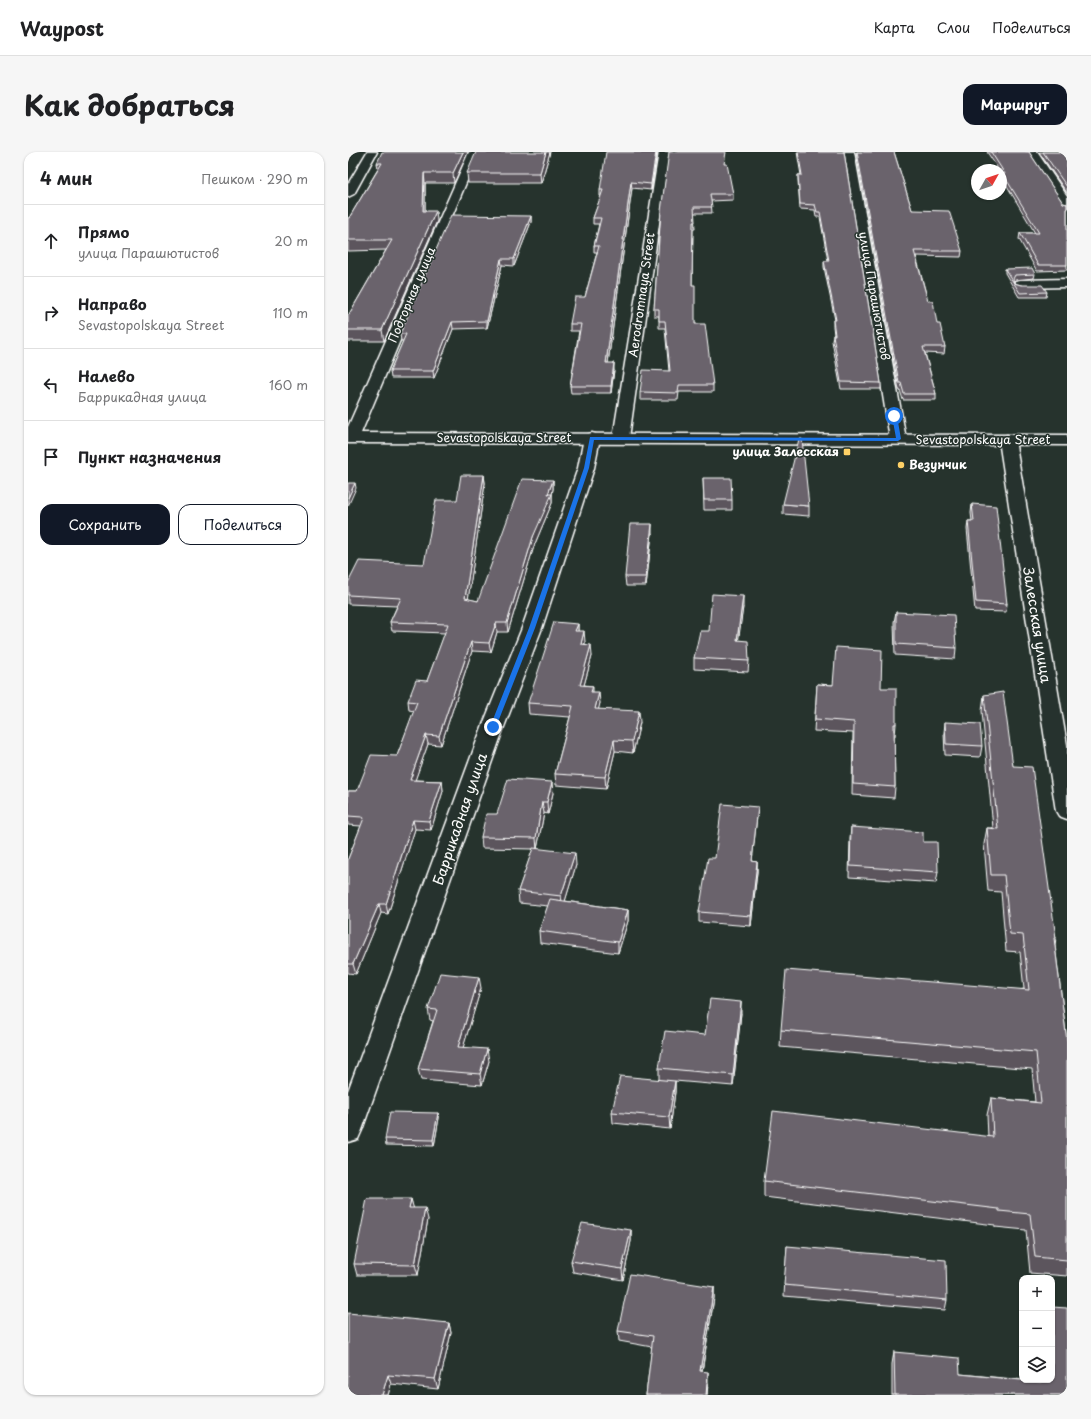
<!DOCTYPE html>
<html lang="ru">
<head>
<meta charset="utf-8">
<style>
  body { margin:0; font-family:"Playpen Sans",sans-serif; background:#f6f6f6; color:#202124 }
  .controls { position:absolute; right:12px; bottom:12px; display:grid; overflow:hidden; border-radius:8px; box-shadow:0 1px 3px #0004 }
  .controls button { width:36px; height:36px; display:grid; place-items:center; padding:0; border:0; border-bottom:1px solid #e0e0e0; background:#fff; color:#202124; font:20px sans-serif }
  .compass { position:absolute; left:623px; top:12px; width:36px; height:36px; border-radius:50%; background:#fff; box-shadow:0 1px 3px #0004; rotate:50deg }
  .stop { position:absolute; width:12px; height:12px; margin:-9px; border:3px solid #1a73e8; border-radius:50%; background:#fff }
  .stop.end { background:#1a73e8; border-color:#fff; box-shadow:0 1px 4px #0008 }
  .list { margin:0; padding:0; list-style:none }
  h2 { display:flex; justify-content:space-between; align-items:center; height:52px; margin:0; padding:0 16px; font-size:17px }
  h2 small { font-size:13px; font-weight:400; color:#757577 }
  .list li { display:grid; grid-template-columns:26px 1fr auto; gap:12px; align-items:center; box-sizing:border-box; height:72px; padding:0 16px; border-top:1px solid #e0e0e0 }
  .list b { display:block; font-size:15px; white-space:nowrap }
  .list p { margin:0; font-size:13px; white-space:nowrap; color:#757577 }
  .list em { font-size:13px; font-style:normal; color:#757577 }
  .actions { display:flex; gap:8px; padding:12px 16px }
  .actions a { flex:1; padding:9px 0; border:1px solid #111827; border-radius:12px; text-align:center; font-size:14px; color:#111827 }
  .actions .main { background:#111827; color:#fff }
  .icon { flex:none; width:22px; height:22px; fill:none; stroke:currentColor; stroke-width:2; stroke-linecap:round; stroke-linejoin:round }
  .map { position:relative; flex:none; width:719px; height:1243px; overflow:hidden; border-radius:12px }
  header { display:flex; align-items:center; gap:24px; box-sizing:border-box; height:56px; padding:0 20px; background:#fff; border-bottom:1px solid #e0e0e0 }
  header strong { font-size:19px }
  nav { display:flex; gap:22px; margin-inline-start:auto; font-size:14px }
  .intro { display:flex; align-items:center; justify-content:space-between; box-sizing:border-box; height:96px; padding:0 24px }
  h1 { margin:0; font-size:28px }
  .button { padding:10px 18px; border-radius:12px; background:#111827; color:#fff; font-size:14px; font-weight:700 }
  main { display:flex; gap:24px; padding:0 24px }
  aside { flex:1; background:#fff; border-radius:12px; box-shadow:0 1px 3px #0004 }
  .map>svg:first-child { display:block }
</style>
</head>
<body>
<header>
<strong>Waypost</strong>
<nav><a>Карта</a><a>Слои</a><a>Поделиться</a></nav>
</header>
<div class="intro"><h1>Как добраться</h1><a class="button">Маршрут</a></div>
<main>
<aside>
<h2>4 мин<small>Пешком · 290 m</small></h2>
<ul class="list">
<li><svg class="icon" aria-label="ahead" viewBox="0 0 24 24"><path d="M12 20V5M6 11l6-6 6 6"/></svg><div><b>Прямо</b><p>улица Парашютистов</p></div><em>20 m</em></li>
<li><svg class="icon" aria-label="right" viewBox="0 0 24 24"><path d="M7 20v-9h11M14 6l5 5-5 5"/></svg><div><b>Направо</b><p>Sevastopolskaya Street</p></div><em>110 m</em></li>
<li><svg class="icon" aria-label="left" viewBox="0 0 24 24"><path d="M17 20v-9H6M10 6l-5 5 5 5"/></svg><div><b>Налево</b><p>Баррикадная улица</p></div><em>160 m</em></li>
<li><svg class="icon" aria-label="arrive" viewBox="0 0 24 24"><path d="M6 21V4h12l-3 4 3 4H6"/></svg><div><b>Пункт назначения</b></div></li>
</ul>
<div class="actions"><a class="main">Сохранить</a><a>Поделиться</a></div>
</aside>
<div class="map">
<svg width="719" height="1243" viewBox="0 0 719 1243">
  <rect width="100%" height="100%" fill="#26332d"/>
  <filter id="ink" filterUnits="userSpaceOnUse"><feTurbulence type="fractalNoise" baseFrequency=".025" numOctaves="2"/><feDisplacementMap in="SourceGraphic" scale="8" xChannelSelector="R" yChannelSelector="G"/><feConvolveMatrix kernelMatrix="1 2 1 2 8 2 1 2 1" color-interpolation-filters="sRGB"/></filter>
  <g filter="url(#ink)">
    <g fill="none" stroke-linecap="round" stroke-linejoin="round">
      <g stroke="#fff" stroke-width="3">
        <path id="street" d="M19,0h10l-23,42 -6,3v-13z
          M121,0h10l-120,286 -2,3 -9,1v-15z
          M311,0h10l-40,286 -2,3 -6,2 -6,-2 -2,-3z
          M496,0h10l52,287 -2,3 -6,2 -6,-2 -2,-3z
          M679,0h10l30,44v12l-4,-1z
          M719,127v8l-47,1 -5,-1 -1,-3 1,-3 5,-1z"/>
      </g>
      <g stroke="#fff" stroke-width="3">
        <path id="secondary" d="M244,281l6,2 2,3 -6,30 -52,160 -38,99 -142,403 -4,9 -10,3v-51l134,-364 40,-99 56,-160 6,-30 2,-3z
          M659,283l6,2 2,3 52,305v74l-8,-3 -3,-5 -57,-371 2,-3z"/>
      </g>
      <g stroke="#fff" stroke-width="3">
        <path id="primary" d="M0,281l719,2v10l-719,-2z"/>
      </g>
      <use href="#street" fill="#26332d" fill-rule="evenodd"/>
      <use href="#secondary" fill="#26332d" fill-rule="evenodd"/>
      <use href="#primary" fill="#26332d" fill-rule="evenodd"/>
    </g>
    <path fill="#5b555d" stroke="#fff" d="M120,0l-14,31h-29v28l12,10 -53,120h-36v-25l38,-66 -38,1v-33h1l29,-49 -1,-6z
      M202,0l-9,31h-73l-1,-10z
      M309,0l-6,38 -19,-2 -24,175 6,7 -3,23h-40l-1,-7 9,-55h-9v-7l15,-27 12,-45h-3v-6l5,-22h-6v-6l8,-22h-1v-6z
      M449,0h47l37,231v6h-40l-9,-48 1,-6h1l-1,-9v-6h2l-11,-53v-6h4l-8,-44h-4l-1,-7 -15,-1 -2,-29v-5h3z
      M508,0h38l18,58 50,41 -1,6 -45,-1 12,45 17,46 -1,7 -19,-1 11,41v6h-33l-3,-10h-1z
      M639,0h42l34,51 4,1v66l-30,1 -18,-32 1,-6h15l-32,-54v-3l-2,-2v-4h-2z
      M691,0h28v41z
      M377,12l8,30v6l-22,1 1,12h-18l1,16h-2l-1,56 3,39 18,61v7h-34l-1,8h-38v-8l29,-21 -4,-43h-6v-12h-5v-7l7,-98z
      M183,64v6l-17,44 -12,-1 -15,63 -34,1 -19,49h-43l-1,-7 13,-30h-2l-1,-7z
      M657,117l30,5 -1,4 -19,2 -1,1v2l33,9 -1,5h-27l-14,-24z
      M136,323l1,8 -17,116 10,2 75,-121v9l-1,5v9l-18,43 -26,86h-11l-6,20 -19,-1 -31,94 -13,-1 -13,36 27,1 1,10 -12,39 -16,-1 -27,85 -7,-1 -25,61 -8,-1v-114l13,-33 -13,-1v-34h9l40,-35 17,-45 -5,-1 -1,-9 19,-20 18,-48 -53,-2 -2,-9 7,-16 -49,-2v-21l76,-19 33,-64z
      M355,326l29,22v10h-28z
      M435,352l26,2v10l-26,-2z
      M624,352l35,100 -1,8 -31,-1 -8,-82 1,-8h4l-1,-8z
      M304,381l-6,53h-20l-1,-9z
      M395,455l-5,33 11,21 -1,11 -54,-3v-11l15,-27z
      M548,460l60,36 -1,11 -60,-4 -1,-33z
      M230,472v7l7,11v2l7,12 -8,29 9,1v6l7,11 -2,6 42,13 -7,31 -18,-2 -9,38 -50,-4 -1,-11 15,-57 -41,-3 -1,-11z
      M469,532l64,4 15,36 -1,12h-1l1,51 -1,11 -42,-3 1,-62 -39,-2z
      M636,543l29,71 43,172 -1,7 12,96v235l-37,-3 -4,-43 -31,-3v-2l-231,-28v-16l224,-44 -1,-22 4,-17 44,4 -3,-33 -252,-22 1,-17 243,-41 -4,-37 -14,-1 -5,-59 -13,-1 -4,-47 3,-16h6l-11,-117z
      M597,570l37,24 -2,11 -35,-2 -1,-22z
      M205,641l-5,21 -4,-1 -7,36 39,16 -11,36 63,9v11l-10,32 -78,-10 -1,-12 9,-25 -29,-3 -1,-12 15,-42 -51,-1 -1,-11 16,-23z
      M410,655l-1,10 -5,44 5,1v10l-6,54 -52,-4v-10l16,-54z
      M503,675l72,15 15,30 -2,11 -87,-6 1,-39z
      M133,836l-18,59 26,14 -7,24 -61,-5 -3,-11 15,-48 -3,-1 -2,-11z
      M393,861l-8,73 -58,-5v11l-5,37 -57,-6 -1,-11 47,-32v-12l46,-33z
      M90,961l1,5 -5,28 -48,-1 -1,-6z
      M63,1047l2,9 15,11 -10,56h-61l-3,-11z
      M283,1078v11l-8,39 -50,-8 -2,-11z
      M439,1094l160,54 -2,10 -161,-14z
      M366,1135v11l-12,74 6,11 -1,12h-61l6,-48 -33,-6 -1,-10z
      M101,1171l2,10 -13,56 -47,-5 -3,11h-40z
      M546,1200l66,22 76,7 -1,-1h17l15,15h-175v-31z"/>
    <path fill="#4a454c" stroke="#fff" d="M115,0h5l-14,31 -1,-10z
      M198,0h4l-9,31 -1,-10z
      M308,0h1l-6,38v-6z
      M76,21l1,10v37l-2,-9z
      M283,30l1,6 -25,182 -1,-7z
      M88,59l1,10 -53,120 -2,-11z
      M183,64v6l-17,44v-7z
      M153,107l1,6 -15,63v-7z
      M104,170l1,7 -19,49 -1,-7z
      M266,211v7l-3,23v-7z
      M136,323l1,8 -18,124 -2,-9z
      M205,328v9l-1,6v8l-18,43 -26,86 -1,-9 26,-86z
      M7,331l1,5 -8,18v-8z
      M304,372v9l-6,53v-9z
      M395,444v11l-6,44v-11z
      M148,471l1,9 -6,20 -2,-9z
      M230,472v10l-3,-3z
      M236,479l1,11 -3,13 -1,-11z
      M123,490l1,9 -31,94 -2,-9z
      M243,493l1,11 -11,40 -1,-11z
      M251,540l1,11 -4,17 -1,-11z
      M291,559l1,11 -7,31 -1,-12z
      M78,583l2,9 -16,45 -2,-9z
      M266,588l1,11 -9,38 -1,-12z
      M94,629l1,10 -12,39 -2,-9z
      M204,630l1,11 -5,21 -1,-12z
      M194,650l2,11 -7,36 -1,-11z
      M65,668l2,9 -27,85 -2,-10z
      M227,701l1,12 -13,43 -2,-12z
      M409,710v10l-6,54v-10z
      M31,752l2,9 -25,61 -3,-10z
      M280,758v11l-10,32v-11z
      M131,825l2,11 -21,70 -2,-11z
      M393,850v11l-8,73v-11z
      M139,897l2,12 -7,24 -2,-11z
      M327,929v11l-5,37 -1,-12z
      M90,961l1,5 -5,28 -1,-6z
      M63,1047l3,11 -5,-2z
      M77,1056l3,11 -10,56 -3,-10z
      M283,1078v11l-8,39 -1,-11z
      M366,1135v11l-14,84v-11z
      M101,1171l2,10 -13,56 -3,-10z
      M360,1220v11l-1,12h-1z
      M40,1223l3,9 -3,11h-6z"/>
    <path fill="#6a636c" stroke="#fff" d="M34,0h81l-10,21h-29l-1,38h13l-54,119h-34v-14l44,-76h-44v-22h1l33,-55h-5z
      M128,0h70l-6,21h-73z
      M258,0h50l-5,32 -20,-2 -25,181h8l-3,23h-41l11,-62h-11l5,-27h10l14,-51h-5l7,-28h-8l10,-28h-3z
      M321,0h57l-2,12h3l6,30h-23l2,13h-18l1,15h-2l-1,63h3v39h10l8,61h-34l-1,8 -38,-1 3,-22 27,1 -5,-50h-6v-12h-5l7,-98z
      M450,0h46l37,231 -40,-1 -8,-47h2l-2,-15h3l-12,-59h5l-9,-49h-3l-2,-7 -15,-1 -2,-29h4z
      M509,0h37l18,58 37,1 13,40h-48l14,50h5l4,23h3l5,23h-22l13,47h-32l-3,-11h-2z
      M643,0h38l34,51 4,1v61h-29l-18,-32h19l-36,-59h2z
      M695,0h24v35z
      M103,63l80,1 -17,43h-13l-14,62 -35,1 -19,49h-43l16,-37h-6z
      M684,116l3,6 -20,1 -2,4 1,4 7,2h21l5,7 -27,1 -15,-24z
      M451,287h3l7,67 -26,-2z
      M113,323h23l-19,123 13,3 44,-122 31,1 -5,14h4l-19,43 -26,86h-11l-7,20 -18,-1 -32,94 -13,-1 -16,45 32,1 -13,40 -16,-1 -27,84h-7l-26,60h-5v-105l16,-41 -2,-1 -14,-1v-25h9l14,-36 26,1 20,-54 -9,-1 8,-21 11,1 21,-57 -58,-2 11,-24 -53,-3v-12l11,-22 65,3 12,-64h21z
      M355,326h28l1,22h-28z
      M0,331h7l-7,15z
      M624,352l24,2 11,98 -31,-2 -8,-81h6z
      M282,372h22l-6,53h-21z
      M364,442l31,2 -6,44 11,1 1,20 -55,-3 6,-27h9z
      M548,460l58,3 2,33 -60,-4z
      M206,470l24,2 -3,7h9l-3,13 10,1 -11,40 13,1 -2,6h8l-4,17 44,2 -7,30 -18,-1 -9,37 -50,-3 18,-68 -45,-3z
      M488,495l46,3 -1,38h15v36h-2l1,63 -42,-3 1,-62 -39,-3 2,-35 16,1z
      M655,540l10,74 19,1 24,171h-2l13,103v219l-32,-3 -5,-43 -31,-3v-2l-235,-28 9,-70 220,26 -2,-39 50,5 -5,-51 -255,-22 5,-60 243,20 -6,-55 -13,-1 -6,-59h-13l-4,-47 11,1 -14,-134z
      M597,570l35,2 2,22 -36,-2z
      M160,627l44,3 -5,20h-5l-6,36 -55,-1 5,-23h11z
      M374,652l36,3 -6,54 5,1 -6,54 -52,-4 9,-54h7z
      M503,675l72,5v10h14l1,30 -88,-6z
      M185,696l42,5 -14,43 -43,-5z
      M202,747l78,11 -10,32 -79,-11z
      M92,821l39,4 -21,70 29,2 -7,25 -62,-5 19,-59 -9,-1z
      M362,847l31,3 -8,73 -74,-7 6,-37 40,4z
      M272,924l55,5 -6,36 -57,-5z
      M42,960l48,1 -5,27 -48,-1z
      M19,1047h44l-2,9h16l-10,57 -61,-1z
      M234,1071l49,7 -9,39 -51,-8z
      M439,1094l159,14 1,40 -163,-15z
      M282,1122l84,13 -14,84 8,1 -2,23h-60l7,-59 -35,-5z
      M704,1155l15,1v87h-172l-1,-43 65,6 1,16 81,8v-2h11z
      M0,1161l101,10 -14,56 -47,-4 -6,20h-34z"/>
  </g>
  <path fill="#1a73e8" d="M546,263l3,1 4,23 -3,2 -304,-1 -5,28 -54,160 -39,99 -5,1 -1,-1 39,-99 55,-160 6,-31 306,1 -4,-22z"/>
  <g fill="#ffd166" stroke="#26332d" stroke-width="1.5">
    <rect x="495" y="296" width="8" height="8" rx="2"/>
    <circle cx="553" cy="313" r="4"/>
  </g>
  <g text-anchor="middle" stroke-width="3" stroke-linejoin="round" paint-order="stroke">
    <g font-size="12" fill="#fff" stroke="#26332d">
      <text transform="translate(64 143) rotate(-67)" y="4">Подгорная улица</text>
      <text transform="translate(294 143) rotate(-82)" y="4">Aerodromnaya Street</text>
      <text transform="translate(526 144) rotate(80)" y="4">улица Парашютистов</text>
      <text x="156" y="290">Sevastopolskaya Street</text>
      <text x="635" y="292">Sevastopolskaya Street</text>
    </g>
    <g font-size="12" font-weight="bold" fill="#fff" stroke="#26332d" text-anchor="end">
      <text x="491" y="304">улица Залесская</text>
      <text x="561" y="317" text-anchor="start">Везунчик</text>
    </g>
    <g font-size="14" fill="#fff" stroke="#26332d">
      <text transform="translate(689 473) rotate(81)" y="5">Залесская улица</text>
      <text transform="translate(112 667) rotate(-71)" y="5">Баррикадная улица</text>
    </g>
  </g>
</svg>
<div class="controls">
<button>+</button>
<button>−</button>
<button><svg class="icon" aria-label="layers" viewBox="0 0 24 24"><path d="M12 4l9 5-9 5-9-5zM3 14l9 5 9-5"/></svg></button>
</div>
<svg class="compass" viewBox="-18 -18 36 36"><path d="M0-13l5 13h-10z" fill="#e53935"/><path d="M0 13l5-13h-10z" fill="#757577"/></svg>
<div class="stop" style="left:546px;top:264px"></div>
<div class="stop end" style="left:145px;top:575px"></div>
</div>
</main>
</body>
</html>
